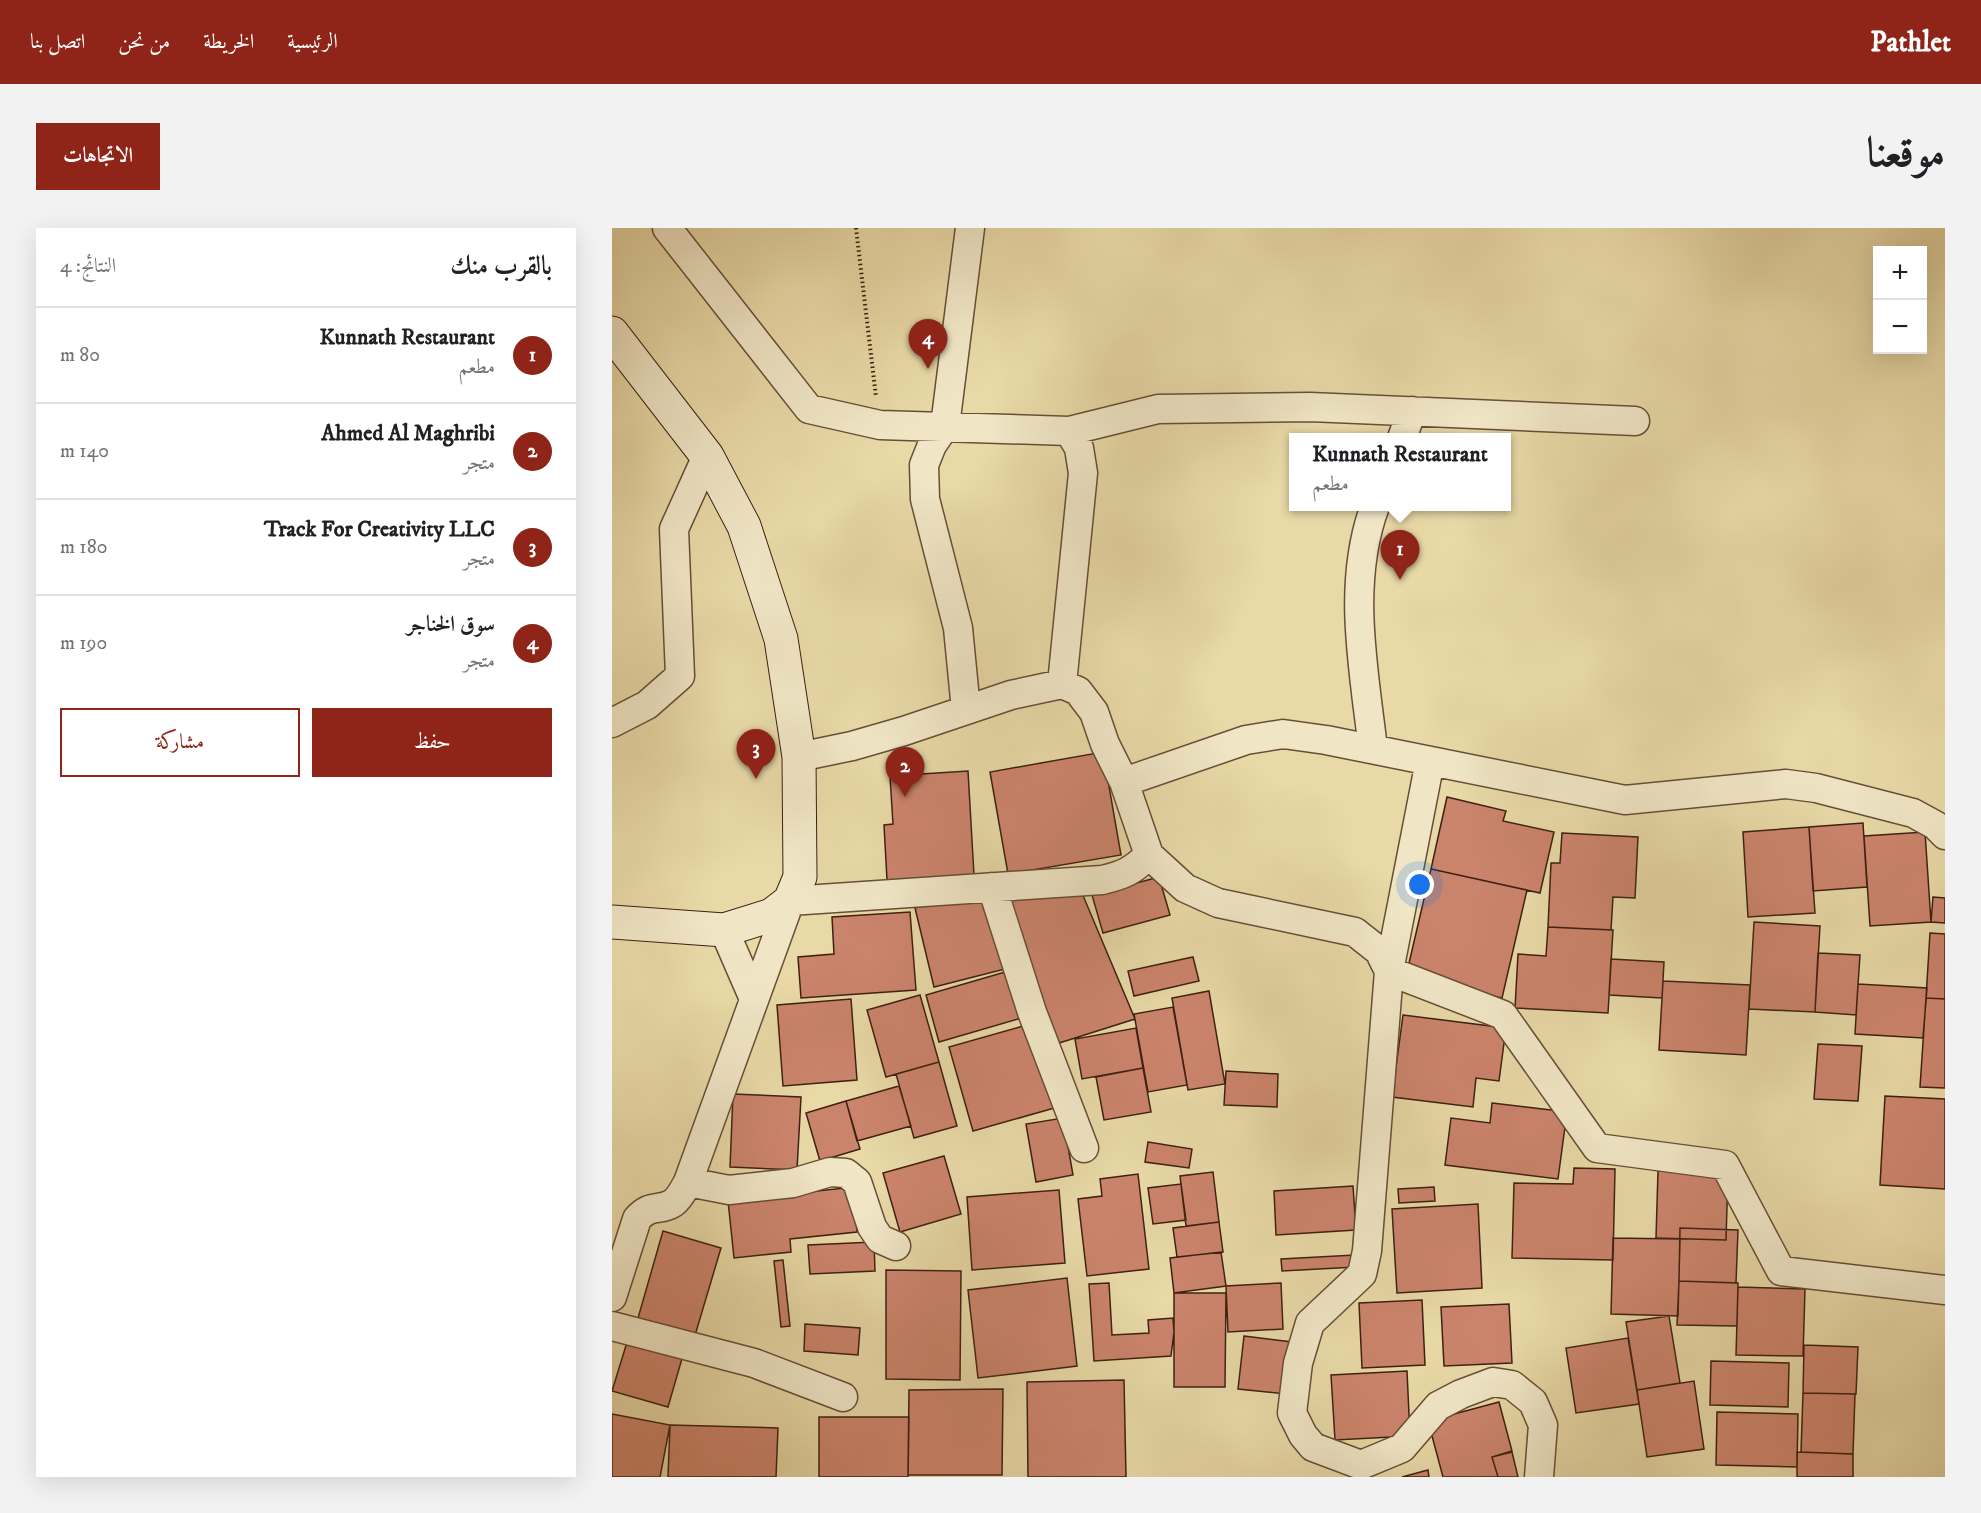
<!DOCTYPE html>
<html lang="ar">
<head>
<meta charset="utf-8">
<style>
  body { margin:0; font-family:"IM FELL DW Pica",Amiri,serif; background:#f2f2f2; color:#202124; direction:rtl }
  .controls { position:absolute; right:18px; top:18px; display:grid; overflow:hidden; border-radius:0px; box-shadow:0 6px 24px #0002 }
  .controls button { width:54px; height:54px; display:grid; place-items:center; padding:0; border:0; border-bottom:2px solid #e0e0e0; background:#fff; color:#202124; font:30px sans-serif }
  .you { position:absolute; left:808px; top:657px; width:21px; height:21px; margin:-15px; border:4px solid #fff; border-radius:50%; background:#1a73e8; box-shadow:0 0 0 9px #1a73e833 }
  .badge { display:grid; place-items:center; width:39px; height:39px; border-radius:50%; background:#8f2418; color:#fff; font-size:20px; font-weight:700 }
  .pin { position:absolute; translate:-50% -50px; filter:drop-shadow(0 2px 3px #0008) }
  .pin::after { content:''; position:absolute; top:32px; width:21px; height:18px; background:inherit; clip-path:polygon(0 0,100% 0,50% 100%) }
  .popup { position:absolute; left:677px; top:205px; width:222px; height:78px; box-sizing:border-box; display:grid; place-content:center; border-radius:0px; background:#fff; filter:drop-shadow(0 2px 4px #0005); font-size:20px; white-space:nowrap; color:#757577 }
  .popup b { font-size:22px; color:#202124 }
  .popup::after { content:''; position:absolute; left:50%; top:100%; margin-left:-12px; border:12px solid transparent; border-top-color:#fff }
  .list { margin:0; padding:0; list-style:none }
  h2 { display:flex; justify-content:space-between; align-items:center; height:78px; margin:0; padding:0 24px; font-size:26px }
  h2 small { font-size:20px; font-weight:400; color:#757577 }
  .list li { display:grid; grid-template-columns:39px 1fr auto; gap:18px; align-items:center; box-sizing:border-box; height:96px; padding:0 24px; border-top:2px solid #e0e0e0 }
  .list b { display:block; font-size:22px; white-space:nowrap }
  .list p { margin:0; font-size:20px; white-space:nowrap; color:#757577 }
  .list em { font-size:20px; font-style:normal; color:#757577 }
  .actions { display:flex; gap:12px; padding:18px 24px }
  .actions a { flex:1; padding:14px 0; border:2px solid #8f2418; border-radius:0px; text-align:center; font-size:21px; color:#8f2418 }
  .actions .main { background:#8f2418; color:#fff }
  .map { position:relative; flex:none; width:1333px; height:1249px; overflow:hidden; direction:ltr; border-radius:0px }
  header { display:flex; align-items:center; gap:36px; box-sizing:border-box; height:84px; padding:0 30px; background:#8f2418; color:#fff }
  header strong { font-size:28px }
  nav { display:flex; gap:33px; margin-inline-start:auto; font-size:21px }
  .intro { display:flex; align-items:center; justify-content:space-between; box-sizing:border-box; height:144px; padding:0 36px }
  h1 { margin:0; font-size:42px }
  .button { padding:15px 27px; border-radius:0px; background:#8f2418; color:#fff; font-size:21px; font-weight:700 }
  main { display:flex; gap:36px; padding:0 36px }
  aside { flex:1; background:#fff; border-radius:0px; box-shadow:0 6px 24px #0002 }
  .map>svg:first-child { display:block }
</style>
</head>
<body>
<header>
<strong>Pathlet</strong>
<nav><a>الرئيسية</a><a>الخريطة</a><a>من نحن</a><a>اتصل بنا</a></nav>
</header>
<div class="intro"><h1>موقعنا</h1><a class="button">الاتجاهات</a></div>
<main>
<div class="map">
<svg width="1333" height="1249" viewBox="0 0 1333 1249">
  <rect width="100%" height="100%" fill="#e8d9a7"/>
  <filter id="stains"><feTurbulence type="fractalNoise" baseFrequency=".00333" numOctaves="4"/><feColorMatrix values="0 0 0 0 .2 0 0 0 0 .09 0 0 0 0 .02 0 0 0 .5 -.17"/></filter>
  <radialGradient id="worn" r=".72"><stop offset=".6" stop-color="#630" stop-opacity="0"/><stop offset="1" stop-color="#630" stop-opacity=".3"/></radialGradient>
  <path fill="#cb846c" stroke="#3e2011" stroke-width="1.5" d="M491,524l18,103 -113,19 -18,-102z
    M356,543l6,104 -87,5 -3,-55 9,-1 -3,-48z
    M835,569l59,14 -3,10 51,11 -14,61 -109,-24z
    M1251,595l4,64 -54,4 -4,-64z
    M1197,599l6,86 -67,4 -5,-85z
    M1313,604l6,90 -61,4 -6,-90z
    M950,605l76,4 -3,61 -22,-1 -2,33 -63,-3 3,-64h9z
    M819,641l96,21 -25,108 -96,-22z
    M547,649l11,38 -67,18 -11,-38z
    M467,658l56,133 -79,25 -57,-151z
    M373,663l20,78 -71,18 -19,-79z
    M1321,669l12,1v25l-14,-1z
    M298,684l6,78 -115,8 -3,-41 36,-3 -2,-37z
    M1142,694l66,4 -5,86 -66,-3z
    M936,699l65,3 -5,83 -93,-5 3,-54 28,2z
    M1318,705l15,1v65l-19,-1z
    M1206,725l42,2 -4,60 -41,-3z
    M581,729l6,24 -65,15 -6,-25z
    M999,731l53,3 -2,36 -53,-3z
    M400,742l13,47 -86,25 -13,-47z
    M1051,753l87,4 -4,70 -87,-5z
    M1246,756l69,4 -4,50 -68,-4z
    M597,763l16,93 -37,6 -16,-92z
    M308,767l19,67 -53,15 -19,-67z
    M1314,770l19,1v89l-25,-1z
    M239,771l6,81 -74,6 -6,-81z
    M561,779l14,78 -39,7 -14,-78z
    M791,787l103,13 -7,53 -23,-3 -3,29 -81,-10z
    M422,795l24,84 -85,24 -24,-84z
    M524,800l7,40 -61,11 -7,-40z
    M1206,816l44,2 -4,55 -44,-2z
    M327,834l18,64 -43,12 -18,-64z
    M531,840l8,44 -47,8 -8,-43z
    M614,843l52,3 -1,33 -53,-2z
    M287,858l12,40 -54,15 -11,-40z
    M121,866l68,3 -4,73 -67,-3z
    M1273,868l60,3v90l-65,-4z
    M234,873l14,48 -40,12 -14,-48z
    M880,875l75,9 -9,67 -113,-14 6,-47 39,5z
    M451,890l10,57 -37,7 -10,-58z
    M536,914l44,7 -3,19 -44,-6z
    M332,928l17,58 -61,18 -17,-59z
    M962,940l41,1 -2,91 -101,-2 2,-75 59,1z
    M1046,943l70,2 -2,67 -70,-2z
    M601,944l6,50 -33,4 -6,-50z
    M526,946l11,95 -62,7 -9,-77 24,-3 -2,-17z
    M569,956l5,36 -33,4 -5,-36z
    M741,958l3,44 -80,5 -2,-44z
    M241,959l4,45 -67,7 1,13 -57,6 -6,-57z
    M822,959l1,14 -36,2 -1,-14z
    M447,962l6,73 -93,7 -5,-73z
    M866,976l4,84 -85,5 -5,-84z
    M607,994l4,30 -46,5 -4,-29z
    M1068,1000l58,2 -2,53 -57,-2z
    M51,1003l58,17 -28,94 -57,-17z
    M1001,1010l67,1 -2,77 -67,-2z
    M262,1014l1,29 -65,3 -2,-29z
    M609,1024l5,34 -52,7 -4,-35z
    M743,1027l1,12 -74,4 -1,-12z
    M171,1032l7,66 -9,1 -7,-66z
    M274,1042l75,1 -1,109 -74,-1z
    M455,1050l10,88 -99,12 -10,-88z
    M1067,1053l59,2 -1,43 -60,-1z
    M497,1055l3,52 37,-2 -1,-13 25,-2 1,14 -3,24 -77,5 -5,-77z
    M669,1055l2,46 -55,3 -2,-46z
    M1126,1059l67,2 -2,67 -67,-1z
    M562,1065h52l-1,94h-51z
    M810,1072l3,65 -63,3 -3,-65z
    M897,1076l3,59 -68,3 -3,-59z
    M1057,1088l11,67 -43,7 -11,-68z
    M193,1096l55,4 -2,27 -54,-4z
    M632,1108l48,6 -6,52 -48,-5z
    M1016,1110l11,66 -63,9 -10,-65z
    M16,1111l55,16 -15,52 -56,-16z
    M1192,1117l54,2 -2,47 -53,-1z
    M1099,1133l78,2 -1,44 -78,-2z
    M795,1143l3,65 -75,4 -4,-65z
    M512,1152l2,97h-98l-1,-95z
    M1082,1153l10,68 -57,8 -10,-67z
    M391,1161l-1,86h-94l1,-85z
    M1191,1165l52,1 -2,60 -52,-2z
    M887,1174l13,49 -20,6 6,20h-55l-15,-56z
    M1105,1184l81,2 -1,53 -81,-2z
    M0,1186l58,11 -10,52h-48z
    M207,1189h90l-1,60h-89z
    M58,1197l108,3 -2,49h-108z
    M900,1224l6,25h-20l-6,-20z
    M1185,1224l56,2v23h-56z
    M816,1242l1,7h-27z"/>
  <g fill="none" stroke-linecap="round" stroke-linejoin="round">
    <g stroke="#684e36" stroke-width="31">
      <path id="street" d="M55,0l142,181 71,16 189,6 10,17 4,25 -21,211
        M457,203l89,-22 152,-2 325,14
        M790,210l10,-27
        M354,482l-8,-82 -33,-129 -1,-34 8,-20 13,-19 25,-198
        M0,495l35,-18 33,-29 -6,-147 33,-73
        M761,521c-9,-79 -27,-165 2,-243
        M187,529l53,-11 52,-15 107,-36 51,-11 16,7 16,21 11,32 19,38 25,73 36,33 33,15 137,29 24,19 10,20 114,44 94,133 128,17 56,106 164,19
        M818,533l-41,210 -22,280 -5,23 -52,49 -12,40 -6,50 11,22 10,12 48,18 41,-17 36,-42 23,-12 32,-12 19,3 21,17 10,23 -4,52
        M512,554l122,-42 37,-6 43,6 299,60 161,-16 30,4 97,25 22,12 10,10
        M380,659l40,125 52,136
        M112,702l30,69
        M76,954l41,8 64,-7 37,-11 16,1 11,9 15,45 8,12 16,7
        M0,1069l25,-78c14,-16 22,-7 36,-16 7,-5 11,-14 15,-21l102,-281 312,-21c22,-5 30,-9 47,-25
        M0,1098l142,37 89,34"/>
    </g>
    <g stroke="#3e2011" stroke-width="35">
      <path id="secondary" d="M0,105l95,123 37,70 37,113 18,118 1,120 -10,24 -18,14 -48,15 -112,-8"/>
    </g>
    <path stroke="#3e2011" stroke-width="4" stroke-dasharray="1.5 3" stroke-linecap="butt" d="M244,0l20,169"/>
    <use href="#street" stroke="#f0e6c6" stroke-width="28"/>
    <use href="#secondary" stroke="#f0e6c6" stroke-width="33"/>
  </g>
  <rect width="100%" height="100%" filter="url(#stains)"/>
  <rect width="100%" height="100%" fill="url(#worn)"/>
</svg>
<div class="controls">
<button>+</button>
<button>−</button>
</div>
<div class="you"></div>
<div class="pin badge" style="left:788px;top:352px">1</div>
<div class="popup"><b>Kunnath Restaurant</b>مطعم</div>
<div class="pin badge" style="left:293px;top:569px">2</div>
<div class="pin badge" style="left:144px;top:551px">3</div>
<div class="pin badge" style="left:316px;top:141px">4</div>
</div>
<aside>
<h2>بالقرب منك<small>النتائج: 4</small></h2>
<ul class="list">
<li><span class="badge">1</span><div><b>Kunnath Restaurant</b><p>مطعم</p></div><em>80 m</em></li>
<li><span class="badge">2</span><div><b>Ahmed Al Maghribi</b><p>متجر</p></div><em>140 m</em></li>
<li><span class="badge">3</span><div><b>Track For Creativity LLC</b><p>متجر</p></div><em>180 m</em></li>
<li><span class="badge">4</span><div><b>سوق الخناجر</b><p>متجر</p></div><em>190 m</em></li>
</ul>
<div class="actions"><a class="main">حفظ</a><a>مشاركة</a></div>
</aside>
</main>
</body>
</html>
